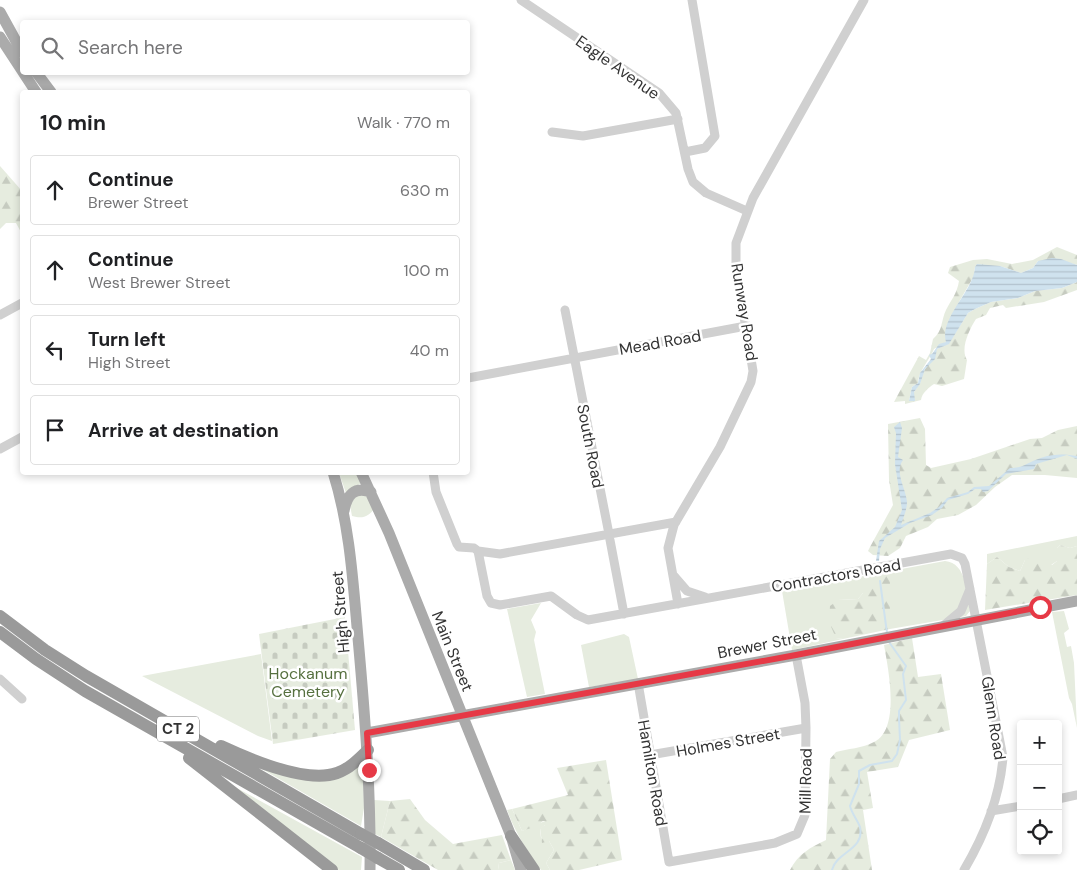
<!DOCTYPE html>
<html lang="en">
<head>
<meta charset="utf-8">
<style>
  body { margin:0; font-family:"DM Sans",sans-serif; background:#f2f2f2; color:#202124 }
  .controls { position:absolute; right:15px; bottom:15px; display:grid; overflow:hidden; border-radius:5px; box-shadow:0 2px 8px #0003 }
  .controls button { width:45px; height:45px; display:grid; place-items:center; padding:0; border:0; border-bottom:1px solid #e0e0e0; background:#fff; color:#202124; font:25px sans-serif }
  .stop { position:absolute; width:15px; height:15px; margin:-11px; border:4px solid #e63946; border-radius:50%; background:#fff }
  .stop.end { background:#e63946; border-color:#fff; box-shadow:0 1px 5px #0008 }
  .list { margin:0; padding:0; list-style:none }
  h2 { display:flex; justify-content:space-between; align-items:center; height:65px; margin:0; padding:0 20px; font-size:21px }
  h2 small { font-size:16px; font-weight:400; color:#757577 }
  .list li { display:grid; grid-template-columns:32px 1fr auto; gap:15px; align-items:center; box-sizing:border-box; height:70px; margin:0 10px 10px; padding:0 10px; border:1px solid #e0e0e0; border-radius:5px }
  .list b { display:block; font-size:19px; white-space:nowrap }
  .list p { margin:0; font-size:16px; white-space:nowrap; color:#757577 }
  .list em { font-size:16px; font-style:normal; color:#757577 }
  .icon { flex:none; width:28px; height:28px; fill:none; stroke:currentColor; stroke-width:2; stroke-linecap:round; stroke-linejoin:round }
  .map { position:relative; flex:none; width:1077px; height:870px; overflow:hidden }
  .search { position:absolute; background:#fff; box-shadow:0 2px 8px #0003; left:20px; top:20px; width:450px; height:55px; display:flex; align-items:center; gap:12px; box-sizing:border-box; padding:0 18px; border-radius:5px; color:#757577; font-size:19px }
  .panel { position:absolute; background:#fff; box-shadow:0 2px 8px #0003; left:20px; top:90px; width:450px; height:385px; border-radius:5px }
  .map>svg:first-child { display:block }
</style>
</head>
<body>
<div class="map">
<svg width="1077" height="870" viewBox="0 0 1077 870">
  <defs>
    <pattern id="forest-firs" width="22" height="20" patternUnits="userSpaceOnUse" patternTransform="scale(1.25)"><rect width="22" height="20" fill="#e6ecdf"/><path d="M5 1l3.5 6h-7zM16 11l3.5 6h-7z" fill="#c6cbc0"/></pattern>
    <pattern id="cemetery-stones" width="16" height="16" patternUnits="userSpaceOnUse" patternTransform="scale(1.25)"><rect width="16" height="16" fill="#e6ecdf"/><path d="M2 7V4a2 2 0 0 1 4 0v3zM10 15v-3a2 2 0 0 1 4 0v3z" fill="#c6cbc0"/></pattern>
    <pattern id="water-rules" width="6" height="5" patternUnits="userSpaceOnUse" patternTransform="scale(1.25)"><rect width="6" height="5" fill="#cfe2ee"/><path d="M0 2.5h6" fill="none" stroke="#b2c2cd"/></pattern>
  </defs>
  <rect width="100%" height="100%" fill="#fff"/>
  <path fill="#e6ecdf" d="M339,473h17l5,10 -15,10z
    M358,493l9,3 8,12c-7,9 -12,11 -23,8l-2,-11z
    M1077,536v10l-7,2 -10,-3 -3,3v13l-6,4 -26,-5 -5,11 -11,-4 -12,-10 -10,7v-10z
    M945,561c22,2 21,32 25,50l-4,5 -76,13v-48l-27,12 -5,6 -20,1 -2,38 7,1 -51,11 -10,-59z
    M541,603l-10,17 5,12 -2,8 11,54 -18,3 -20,-88z
    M1064,611l5,18 -5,4 3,14 4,-1 3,17 3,65 -5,-24 -3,-6 -17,-86z
    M624,634l5,3 9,42 -49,8 -8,-42z
    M261,654l11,87 -14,-5 -116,-60z
    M363,760l1,48 -3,18 -108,-62 60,15z
    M235,787l127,70 -1,13h-22l-19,-10z
    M374,800l16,1 -9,36 -6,-3z
    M512,809l10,22 23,-10v4l-5,4 1,9 8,3 5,9 -8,13 4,7h-9c-14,-19 -26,-38 -34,-60z
    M511,860l4,10h-17l1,-7z"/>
  <path fill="url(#forest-firs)" d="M0,166l22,25v43l-6,-11h-10l-6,6z
    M1057,247l20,8v10l-14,-4h-25l-5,7 -12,5 -21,-7 -25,1 -1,9 -15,26 -13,40 -12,7c-4,10 -16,23 -16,34l-6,4 -3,14 8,-14 3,-3 1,-8 16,-27 12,-6 19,-30 7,-4 16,-7 27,-4 17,-7 27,-3 15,-6v8l-33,12 -38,6 -3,-3 -13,3 -4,7 -10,4c-7,11 -16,30 -9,41l-3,19 -22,7 -8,-2c-6,4 -12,9 -13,16l-16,4v-3l-11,1 25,-46 7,4 4,-7 3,-14c10,-8 8,-19 13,-29 5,-10 11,-16 13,-29l-11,-8 2,-6 23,-7 14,-1 25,5 21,-4z
    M920,418l5,11 1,36 5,3 40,-9 59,-20 12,-1 16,-8 19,-4v52l-32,-3h-33l-17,12 -19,18 -18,10 -21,4 -9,8 -22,9 -6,12 -12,8 -15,-1 -5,-4 2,-4 23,-42 -4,-25 -1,-56z
    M1060,545l10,3 7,-2v49l-92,15 2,-46 10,-7 12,10 11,4 5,-11 14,-6 13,11 5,-4 -1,-12z
    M880,575h6l4,6v48l-47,10 -7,-1 -7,-16 1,-16 8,-6 20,-1 5,-6 2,-10z
    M912,638l6,39 23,-3 9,56 -41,10 -11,27 -31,5 6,36 -10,2 9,60h-82c8,-16 21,-23 36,-30l4,-81 6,-7c11,-3 27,-4 38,-10 27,-13 14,-74 10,-97z
    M606,760l16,100 -43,10h-29l-4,-7 8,-13 -5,-9 -7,2 -2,-15 5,-3v-4h-2l-6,5 -15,5 -10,-22 56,-14 -11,-27z
    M410,799l15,21 28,24 49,-9 9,25 -12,3 -1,7h-60l-57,-33 9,-36z"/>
  <path fill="url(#cemetery-stones)" d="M345,617l10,113 -82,14 -14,-110z"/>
  <path fill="url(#water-rules)" d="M1052,258l9,1 16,6v17l-15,6 -27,3 -17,7 -27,4 -16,7 -7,4 -19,31 -12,5 -2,10 -10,10 -5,15 -6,8 1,9h-6l3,-14 6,-4 2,-10 11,-14 -2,-4 3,-1 7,-10 7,-2c-7,-24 28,-51 29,-75l2,-3 23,2 21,7 12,-5 5,-7z
    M900,422l2,6 -4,29 5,3c-9,12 3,29 4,42 0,8 -4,16 -6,23l29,-12 9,-6 8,-9 21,-6 6,-5 15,-1 21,-18c11,0 14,-3 23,-7 14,-7 29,-8 44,-5v3l-10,-4 -31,9 -2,5 -28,5 -18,17 -5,1 -2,-3h-6l-7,5 -20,6 -6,8 -10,7 -22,8 -25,15 -5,11 -1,12h-3l3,-20 16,-14 7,-17 -7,-46 1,-31 -2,-6z"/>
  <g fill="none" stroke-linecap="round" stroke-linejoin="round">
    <path stroke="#cfe2ee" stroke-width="2" d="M880,581l7,52
      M832,870c4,-18 33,-20 28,-43 -2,-6 -8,-13 -10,-21l9,-22v-13l11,-6 22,-4 5,-7 3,-14 -1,-22v-7l7,-11 -3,-26 3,-8 -17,-24"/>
    <path stroke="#d0d0d0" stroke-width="9" d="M521,0l138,93 17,20 12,56 5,13 13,11 41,18
      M552,132l31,4 95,-17
      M685,152l20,-4 10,-12 -23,-136
      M565,310l44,224
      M0,315l22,-12
      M468,378l278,-52
      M0,449l22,-12
      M433,472l3,20 21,52 2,3 15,1 4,3 9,45 4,7 9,2 51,-9 26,19 11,5 363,-66 11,4 3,6 38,193c-3,40 -19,79 -39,113
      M610,540l14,74
      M478,551l22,3 176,-32
      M674,576l13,15 18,6
      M678,604l-10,-56 6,-23 46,-78 31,-65 2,-11 -17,-103v-25l17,-45 111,-198
      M943,626l18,-15 9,-22
      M0,679l22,20
      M638,683l31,179 106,-19 22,-9 8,-19 1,-87 -1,-25 -9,-48
      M650,755l156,-27
      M1058,799l19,-4
      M991,811l30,-5"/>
    <path stroke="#ababab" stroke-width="11" d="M0,12l22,40
      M0,37l36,55
      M36,72l15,20
      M333,472c17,54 20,110 25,166 7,78 13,154 12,232
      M361,472l28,61 122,303 10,34
      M344,511c3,-16 10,-25 27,-19
      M367,733l429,-78 281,-54"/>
    <path stroke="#9a9a9a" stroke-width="12" d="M0,616l45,34 41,26 275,158
      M0,632l36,27 49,32 276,157
      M221,746c28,13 86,38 116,27 12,-4 22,-14 31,-23
      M189,758l143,112
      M511,836l23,34
      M378,843l46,27
      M378,858l21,12"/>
    <path stroke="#9a9a9a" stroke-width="12" d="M361,834l17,9
      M361,848l17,10"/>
  </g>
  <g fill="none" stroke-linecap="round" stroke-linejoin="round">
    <path stroke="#e63946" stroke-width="6" d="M369,770l-2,-37 429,-78 244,-48"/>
  </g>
  <g text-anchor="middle" stroke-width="5" stroke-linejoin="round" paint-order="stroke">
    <rect fill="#fff" stroke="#707070" stroke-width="1" x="157" y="716.5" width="42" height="25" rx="4"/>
    <g font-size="15" font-weight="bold" fill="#333">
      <text x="178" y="734">CT 2</text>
    </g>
    <g font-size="16" fill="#333" stroke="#fff">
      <text transform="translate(618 67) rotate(35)" y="6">Eagle Avenue</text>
      <text transform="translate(745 312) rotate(81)" y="6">Runway Road</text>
      <text transform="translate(660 342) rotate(-10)" y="6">Mead Road</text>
      <text transform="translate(591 446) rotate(79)" y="6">South Road</text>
      <text transform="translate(836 575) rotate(-10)" y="6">Contractors Road</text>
      <text transform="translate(340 612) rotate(-95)" y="6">High Street</text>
      <text transform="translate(767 643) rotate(-11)" y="6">Brewer Street</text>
      <text transform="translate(453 651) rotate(68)" y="6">Main Street</text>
      <text transform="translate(994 718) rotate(81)" y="6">Glenn Road</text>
      <text transform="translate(728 742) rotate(-10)" y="6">Holmes Street</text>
      <text transform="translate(653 773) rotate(80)" y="6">Hamilton Road</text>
      <text transform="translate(805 781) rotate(-89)" y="6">Mill Road</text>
    </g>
    <g font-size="16" fill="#56703f" stroke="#fff">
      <text x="308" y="679">Hockanum<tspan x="308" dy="18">Cemetery</tspan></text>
    </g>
  </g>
</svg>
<div class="controls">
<button>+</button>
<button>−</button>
<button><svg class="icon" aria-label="locate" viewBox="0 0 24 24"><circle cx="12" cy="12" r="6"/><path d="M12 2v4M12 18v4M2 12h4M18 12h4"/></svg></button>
</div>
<div class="stop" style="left:1040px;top:607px"></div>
<div class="stop end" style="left:369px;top:770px"></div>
<div class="search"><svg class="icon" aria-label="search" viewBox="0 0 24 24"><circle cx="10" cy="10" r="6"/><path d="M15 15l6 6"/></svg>Search here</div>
<section class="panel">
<h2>10 min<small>Walk · 770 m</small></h2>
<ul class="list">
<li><svg class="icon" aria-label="ahead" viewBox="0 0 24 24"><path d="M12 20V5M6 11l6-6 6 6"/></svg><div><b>Continue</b><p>Brewer Street</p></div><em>630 m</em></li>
<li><svg class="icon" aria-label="ahead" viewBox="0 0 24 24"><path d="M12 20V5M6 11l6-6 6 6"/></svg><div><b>Continue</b><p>West Brewer Street</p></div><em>100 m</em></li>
<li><svg class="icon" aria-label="left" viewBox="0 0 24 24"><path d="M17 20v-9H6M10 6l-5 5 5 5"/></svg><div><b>Turn left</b><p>High Street</p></div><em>40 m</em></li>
<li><svg class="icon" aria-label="arrive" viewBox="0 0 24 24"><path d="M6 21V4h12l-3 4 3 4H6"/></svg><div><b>Arrive at destination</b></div></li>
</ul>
</section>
</div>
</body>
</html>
